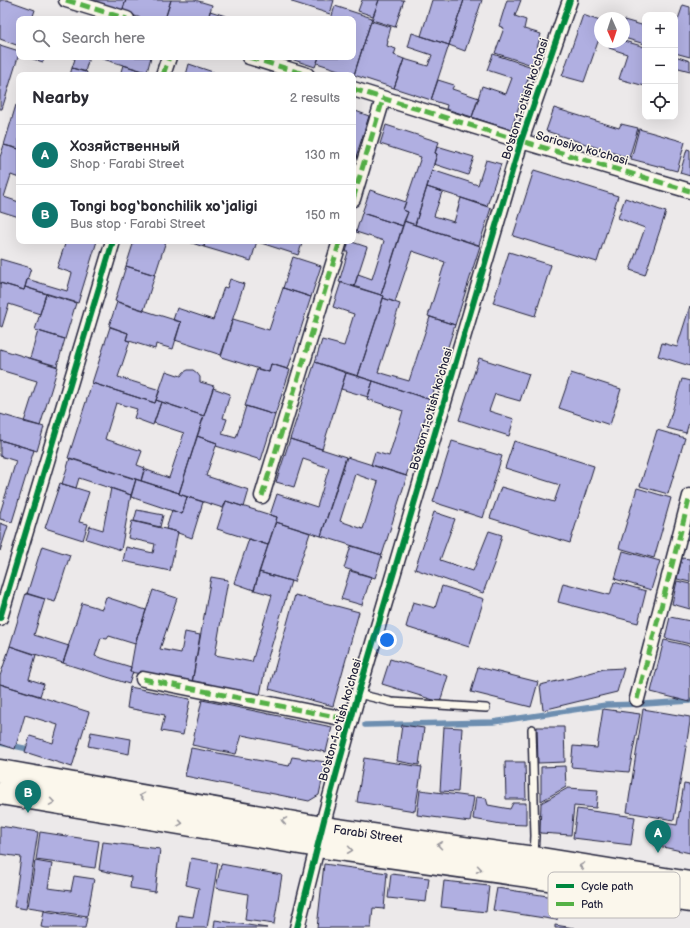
<!DOCTYPE html>
<html lang="en">
<head>
<meta charset="utf-8">
<style>
  body { margin:0; font-family:"Balsamiq Sans",sans-serif; background:#f7f7f7; color:#2b2b33 }
  .controls { position:absolute; right:12px; top:12px; display:grid; overflow:hidden; border-radius:8px; box-shadow:0 4px 16px #0002 }
  .controls button { width:36px; height:36px; display:grid; place-items:center; padding:0; border:0; border-bottom:1px solid #e1e1e2; background:#fff; color:#2b2b33; font:20px sans-serif }
  .compass { position:absolute; left:594px; top:12px; width:36px; height:36px; border-radius:50%; background:#fff; box-shadow:0 4px 16px #0002; rotate:177deg }
  .you { position:absolute; left:387px; top:640px; width:14px; height:14px; margin:-10px; border:3px solid #fff; border-radius:50%; background:#1a73e8; box-shadow:0 0 0 6px #1a73e833 }
  .badge { display:grid; place-items:center; width:26px; height:26px; border-radius:50%; background:#0f766e; color:#fff; font-size:13px; font-weight:700 }
  .pin { position:absolute; translate:-50% -33px; filter:drop-shadow(0 1px 2px #0008) }
  .pin::after { content:''; position:absolute; top:21px; width:14px; height:12px; background:inherit; clip-path:polygon(0 0,100% 0,50% 100%) }
  .list { margin:0; padding:0; list-style:none }
  h2 { display:flex; justify-content:space-between; align-items:center; height:52px; margin:0; padding:0 16px; font-size:17px }
  h2 small { font-size:13px; font-weight:400; color:#7c7c81 }
  .list li { display:grid; grid-template-columns:26px 1fr auto; gap:12px; align-items:center; box-sizing:border-box; height:60px; padding:0 16px; border-top:1px solid #e1e1e2 }
  .list b { display:block; font-size:15px; white-space:nowrap }
  .list p { margin:0; font-size:13px; white-space:nowrap; color:#7c7c81 }
  .list em { font-size:13px; font-style:normal; color:#7c7c81 }
  .icon { flex:none; width:22px; height:22px; fill:none; stroke:currentColor; stroke-width:2; stroke-linecap:round; stroke-linejoin:round }
  .map { position:relative; flex:none; width:690px; height:928px; overflow:hidden }
  .search { position:absolute; background:#fff; box-shadow:0 4px 16px #0002; left:16px; top:16px; width:340px; height:44px; display:flex; align-items:center; gap:10px; box-sizing:border-box; padding:0 14px; border-radius:8px; color:#7c7c81; font-size:15px }
  .panel { position:absolute; background:#fff; box-shadow:0 4px 16px #0002; left:16px; top:72px; width:340px; height:172px; border-radius:8px }
  .map>svg:first-child { display:block }
</style>
</head>
<body>
<div class="map">
<svg width="690" height="928" viewBox="0 0 690 928">
  <rect width="100%" height="100%" fill="#ece9ea"/>
  <filter id="ink" filterUnits="userSpaceOnUse"><feTurbulence type="fractalNoise" baseFrequency=".025" numOctaves="2"/><feDisplacementMap in="SourceGraphic" scale="8" xChannelSelector="R" yChannelSelector="G"/><feConvolveMatrix kernelMatrix="1 2 1 2 8 2 1 2 1" color-interpolation-filters="sRGB"/></filter>
  <g filter="url(#ink)">
    <g fill="none" stroke-linecap="round" stroke-linejoin="round">
      <path stroke="#6d8eb0" stroke-width="5.5" d="M365,725l128,-3 113,-17 38,-1 46,-3
        M0,743l33,7"/>
    </g>
    <path fill="#b0afe1" stroke="#22223b" fill-rule="evenodd" d="M0,0h7l28,10 -3,9h-13v27l-19,-7z
      M91,0h35l-4,11 -31,-10z
      M126,0h45l-6,19h-21l-22,-7z
      M171,0h24l17,5 -4,14h-43z
      M292,0h42l-4,14 -38,-12z
      M362,0h17l-6,16 -15,-5z
      M379,0h25l-9,27 -23,-7z
      M432,0h32l-15,45 -28,-9z
      M464,0h18l-17,51 -16,-6z
      M507,0h14l-6,16 11,4 -2,9 17,5 -9,31 -37,-12 9,-25 -5,-2z
      M683,5l7,2v50l-15,-4v-25z
      M335,6l37,12 -18,57 -37,-12 2,-6h34v-38h-22z
      M210,11l25,8h-27z
      M583,15l17,6v15l-16,46 -22,-6z
      M624,20l21,6v18l-21,-6z
      M371,21l20,6 -4,14h1l-1,5 9,3 -2,6 10,4 -10,29 -40,-13z
      M412,33l37,12 -18,55 -37,-12 10,-29 24,7 4,-11 -24,-8z
      M624,41l21,6v39l-26,-7 8,-25 -18,-6 1,-6h14z
      M0,45l19,6v3l-17,55h-2z
      M493,54l39,13 -21,63 -39,-13 10,-31 24,8 6,-16 -25,-8z
      M675,56l15,5v10l-15,-4z
      M31,57h13l-1,5 -13,-4z
      M70,57h19l-4,15 -13,-4 3,-9z
      M96,57h55l-4,15z
      M291,57h28l-4,10 -24,-8z
      M189,64l33,11h-36z
      M123,65l25,8 -1,2h-27z
      M72,68l15,4 -1,3h-16z
      M438,80l16,5 -2,4 27,9 -7,19 -26,-8 1,-4 -16,-5z
      M16,105l3,1v43l-15,-4z
      M554,108l65,20 2,-4 17,4 -9,30 -83,-27z
      M353,110l16,6 -13,41h-3z
      M386,125l53,17 -4,11 2,1 -22,71 -11,-4 4,-9 -5,-2 18,-53 -41,-13z
      M639,129l46,13 -8,29 -46,-12z
      M4,145l15,4v29l-8,-3 -7,22 15,5v-1v16l-19,-6v-54z
      M437,146l37,11 -6,18 -34,-11 3,-10 -2,-1z
      M687,149l3,1v26l-10,-3z
      M486,160l15,4 -14,42 -60,-19 5,-17 46,15z
      M534,170l84,26 -21,66 -84,-26z
      M427,187l15,5 -8,24 20,6 7,-24 30,10 -12,37 -64,-20z
      M370,190l36,12 -3,8 5,2 -5,14 -41,-13z
      M625,198l41,14 -21,63 -15,-5 15,-42 -27,-10z
      M362,213l41,13 -22,69 -27,-8 4,-13 14,5 12,-38 -28,-9z
      M404,221l76,25 -25,79 -27,-9 17,-54 -33,-11 -17,51 -12,-4 1,-2 -3,-1z
      M66,241h31l-19,62 -53,-16 2,-8 40,12 5,-18 -15,-5z
      M134,241h32l-11,34 -29,-9z
      M186,241h19l-1,6z
      M205,241h31l5,2 1,-2h15l-6,20 -47,-14z
      M258,241h45l-5,14 -40,-13z
      M349,241l18,6 -13,40 -15,-5 9,-30h-2z
      M509,252l42,13 -16,51 -42,-13z
      M293,257l28,9 -10,31 -28,-9z
      M0,259l31,9 -7,22 -24,-7z
      M126,266l29,9 -11,35 -29,-9z
      M230,279l14,5 -23,71 -46,-15 6,-18 -8,-2 4,-12 36,12 11,-33 3,1z
      M341,282l43,14 -26,80 -43,-14 7,-22 22,6 10,-32 -21,-7z
      M0,283l24,7 1,-3 21,7 -6,20 -31,-10 -7,23 -2,-1z
      M283,288l28,9 -23,72 -17,-5 -2,8 -48,-15 12,-38 36,11z
      M46,294l30,9 -11,36 -30,-9z
      M383,298l17,6 -22,68 31,9 21,-64 25,8 -24,75 -73,-24z
      M117,302l64,20 -8,27 -17,-5 -1,5 -29,-9 2,-7 -19,-7z
      M690,306v60l-32,-10 4,-13 15,4z
      M110,327l18,6 -2,7 4,1 -12,36 42,13 -5,13 -63,-20z
      M38,331l27,8 -8,27 -27,-8z
      M0,349l58,18 -18,59 -16,-4 13,-41 -37,-11z
      M479,358l50,16 -9,27 -25,-7 -6,17 25,8 -5,17 -50,-16z
      M315,362l31,11 -24,76 -32,-10z
      M271,364l19,6 -15,45 -30,-9 12,-37 12,3z
      M188,370h5l4,3 3,4v5l14,4 -10,30 -48,-16 10,-29 15,5 3,-4z
      M346,373l27,8 -5,16 -27,-8z
      M571,373l50,16 -11,36 -51,-17z
      M682,379l8,2v38l-4,14 -19,-5z
      M373,381l58,19 -25,76 -35,-11 4,-13 14,4 14,-45 -36,-12z
      M92,383l63,20 1,-3 5,2 -8,23 -19,-7 3,-9 -21,-6 -11,36 37,12 -5,14 8,3 -4,13 -73,-23z
      M213,388l17,6 -7,24 4,1 -5,15 14,4 10,-32 29,9 -14,45 -45,-14 1,-3 -20,-7z
      M161,402l43,14 -25,77 -38,-12 3,-12 25,9 15,-45 -30,-10z
      M0,414l44,13 -7,24 -37,-11z
      M657,430l28,8 -17,56 -28,-8z
      M197,436l20,7 -11,33 43,14 -5,17 -18,-6 -3,7 -44,-14z
      M290,439l56,18 -25,79 -45,-14 1,-5 -7,-2 7,-21 40,13 12,-39 -26,-9 -9,28 -18,-5z
      M0,440l34,10 -22,72 -12,-3v-6l16,-52 -16,-5z
      M452,441l50,15 -19,62 -50,-16z
      M514,441l80,25 -24,77 -80,-25 11,-31 53,15 6,-17 -55,-17z
      M347,457l60,19 -25,79 -61,-19zM355,474l23,8 -15,47 -23,-8z
      M70,458l66,21 -5,16 -52,-17 -3,10 -14,-4z
      M136,479l43,14v1l8,3 -5,17 -51,-17z
      M60,483l29,9 -10,30 9,2 -5,16 -38,-12z
      M111,488l20,7 -10,55 -35,-11 4,-13 13,4z
      M637,488l34,10 -17,60 -35,-10z
      M187,497l16,5 -11,36 -14,-5v-1l-12,-3 6,-19 10,4z
      M226,501l51,16 -9,28 -51,-16z
      M137,510l26,5 -3,12 -26,-6z
      M434,512l21,7 -15,41 33,11 16,-40 13,4 -8,29 -11,29 -68,-24z
      M132,521l46,11 -8,39 -47,-10 3,-14 27,6 2,-9 -27,-6z
      M276,522l34,11 -16,49 -35,-10z
      M0,523l8,3 -8,25z
      M689,526l1,1v13l-4,-1z
      M249,539l19,6 -14,45 -20,-7z
      M42,546l28,9 -15,47 -28,-8z
      M351,546l31,9 -7,23 -31,-10z
      M623,551l37,10 -9,29 -36,-11z
      M682,558l8,1v23l-13,-3z
      M350,571l21,6 -9,28 -21,-6z
      M259,572l32,9 -25,83 -6,31 -68,-12 19,-106 17,3 -13,75 37,7 20,-67 -18,-5z
      M677,581l13,3v25l-18,-5z
      M614,582l32,9 -8,32 -80,-21 5,-19 47,12z
      M442,586l42,13 -15,48 -63,-20 7,-25 22,6z
      M153,590l24,8 -17,51 21,4 4,-21 15,3 -8,48 -62,-11 5,-28z
      M26,593l19,6 -11,36 35,11 -6,17 -53,-17z
      M295,595l64,17 -26,94 -64,-17z
      M106,597l40,13 -11,34 -26,-8 -2,3 -6,-1 -6,18 36,11 -1,5h3l-4,12 -66,-21 19,-60 20,6z
      M670,617l20,4v23l-25,-6z
      M664,640l26,6v56l-39,-10z
      M10,646l26,9 -7,24 15,5 -4,12 -40,-12v-8z
      M390,659l58,17 -8,26 -58,-18z
      M478,667l60,15 -7,25 -60,-15z
      M624,668l-7,24 -74,18 -3,-25 35,-8 29,-8z
      M0,684l89,28 -17,55 -47,-15 5,-16 23,7 5,-18 -33,-10 -10,34 -15,-5z
      M130,687l60,12 -7,36 -22,-4 4,-16 -38,-7z
      M202,700l130,27 -6,25 -84,-17 -6,19 -44,-9z
      M603,709l37,5 -11,58 -58,-5 2,-21 24,2z
      M643,709l47,8v5l-16,98 -47,-8z
      M402,725l22,3 -5,37 -22,-4z
      M444,727l18,1 -4,64 -18,-1z
      M537,727h27l1,35 -27,1z
      M91,732l40,7 -2,15 -41,-8z
      M191,748l98,18 3,-9 34,5 -7,33 -10,6 -124,-25z
      M364,758l58,9 -7,44 -58,-9z
      M505,762h20l1,37h-20z
      M565,766l1,21 -25,14v-34z
      M684,784l6,1v68l-36,-8 4,-23 19,3z
      M568,788l30,2 -2,18 -22,-2 -3,29 -31,-2 1,-30z
      M420,790l54,7 -4,25 -53,-7z
      M476,797l10,1 2,7 22,4 3,-6h13v22l-25,-1 -28,-5z
      M577,809l58,8 -4,28 -58,-7z
      M0,826l38,6 -12,77 -12,-2 7,-50 -21,-3z
      M40,832l59,9 -4,27 -59,-8z
      M103,842l57,7 -5,43 -25,-4 1,-11 -32,-7z
      M191,858l27,5 -11,65h-30l2,-13 14,2 6,-29 -13,-3z
      M35,861l17,3 -4,24 23,3 3,-15 20,3 -7,37 -59,-9z
      M221,864l61,11 -8,49 -29,-4 3,-26 -32,-6z
      M324,864l63,9 -3,36 -11,-1 -2,20h-54z
      M391,874l38,4 -3,24 -38,-4z
      M444,881l45,5 -3,26 -45,-5z
      M497,888l63,10 -3,22 -64,-10z
      M44,911l43,7 -2,10h-39l-5,-1z
      M215,920l52,8h-53z
      M555,925l19,3h-19z"/>
    <g fill="none" stroke-linecap="round" stroke-linejoin="round">
      <g stroke="#22223b" stroke-width="10">
        <path id="service" d="M358,694l34,8 94,6
          M532,729l3,107 -1,19"/>
      </g>
      <g stroke="#22223b" stroke-width="17">
        <path id="minor" d="M66,0l61,19
          M249,57l58,18
          M163,75l6,-18
          M353,89l168,52 169,50
          M353,199l30,-100
          M262,496l78,-255
          M0,618l113,-377
          M143,679l208,41
          M637,699l53,-203
          M297,928l29,-116 32,-118 163,-553 49,-141"/>
      </g>
      <g stroke="#22223b" stroke-width="25">
        <path id="primary" d="M0,771l323,57 211,30 156,25
          M0,793l318,53 211,30 161,25"/>
      </g>
      <use href="#service" stroke="#fbf7ec" stroke-width="7"/>
      <use href="#minor" stroke="#fbf7ec" stroke-width="14"/>
      <use href="#primary" stroke="#fbf7ec" stroke-width="22"/>
      <path stroke="#55b146" stroke-width="5" stroke-dasharray="10 5" stroke-linecap="butt" d="M66,0l61,19
        M249,57l58,18
        M163,75l6,-18
        M353,89l168,52 169,50
        M353,199l30,-100
        M262,496l78,-255
        M143,679l208,41
        M637,699l53,-203"/>
      <g stroke="#fbf7ec" stroke-width="8">
        <path id="cycleway" d="M0,618l113,-377
          M297,928l29,-116 32,-118 163,-553 49,-141"/>
      </g>
      <use href="#cycleway" stroke="#00873e" stroke-width="6"/>
    </g>
    <defs><path id="oneway-chevron" d="M-2-3.5L2.5 0L-2 3.5" fill="none" stroke-width="1.6" stroke-linecap="round" stroke-linejoin="round"/></defs>
    <g stroke="#99979c">
      <use href="#oneway-chevron" transform="translate(142 796) rotate(-170)"/>
      <use href="#oneway-chevron" transform="translate(52 802) rotate(9)"/>
      <use href="#oneway-chevron" transform="translate(284 821) rotate(-170)"/>
      <use href="#oneway-chevron" transform="translate(180 823) rotate(9)"/>
      <use href="#oneway-chevron" transform="translate(440 845) rotate(-172)"/>
      <use href="#oneway-chevron" transform="translate(350 850) rotate(8)"/>
      <use href="#oneway-chevron" transform="translate(582 866) rotate(-171)"/>
      <use href="#oneway-chevron" transform="translate(479 869) rotate(8)"/>
    </g>
  </g>
  <g text-anchor="middle" stroke-width="3" stroke-linejoin="round" paint-order="stroke">
    <g font-size="12" fill="#22223b" stroke="#fbf7ec">
      <text transform="translate(525 99) rotate(-72)" y="4">Bo'ston 1-o'tish ko'chasi</text>
      <text transform="translate(582 148) rotate(16)" y="4">Sariosiyo ko'chasi</text>
      <text transform="translate(431 409) rotate(-74)" y="4">Bo'ston 1-o'tish ko'chasi</text>
      <text transform="translate(340 720) rotate(-74)" y="4">Bo'ston 1-o'tish ko'chasi</text>
      <text transform="translate(368 834) rotate(8)" y="4">Farabi Street</text>
    </g>
  </g>
  <rect x="548" y="872" width="132" height="46" rx="6" fill="#fbf7ec" stroke="#bab7b7" stroke-width="1"/>
  <rect x="556" y="884" width="18" height="4" fill="#00873e"/>
  <rect x="556" y="902" width="18" height="4" fill="#55b146"/>
  <g font-size="11" fill="#22223b">
    <text x="581" y="890">Cycle path</text>
    <text x="581" y="908">Path</text>
  </g>
</svg>
<div class="controls">
<button>+</button>
<button>−</button>
<button><svg class="icon" aria-label="locate" viewBox="0 0 24 24"><circle cx="12" cy="12" r="6"/><path d="M12 2v4M12 18v4M2 12h4M18 12h4"/></svg></button>
</div>
<svg class="compass" viewBox="-18 -18 36 36"><path d="M0-13l5 13h-10z" fill="#e53935"/><path d="M0 13l5-13h-10z" fill="#7c7c81"/></svg>
<div class="you"></div>
<div class="pin badge" style="left:658px;top:853px">A</div>
<div class="pin badge" style="left:28px;top:813px">B</div>
<div class="search"><svg class="icon" aria-label="search" viewBox="0 0 24 24"><circle cx="10" cy="10" r="6"/><path d="M15 15l6 6"/></svg>Search here</div>
<section class="panel">
<h2>Nearby<small>2 results</small></h2>
<ul class="list">
<li><span class="badge">A</span><div><b>Хозяйственный</b><p>Shop · Farabi Street</p></div><em>130 m</em></li>
<li><span class="badge">B</span><div><b>Tongi bog‘bonchilik xo‘jaligi</b><p>Bus stop · Farabi Street</p></div><em>150 m</em></li>
</ul>
</section>
</div>
</body>
</html>
